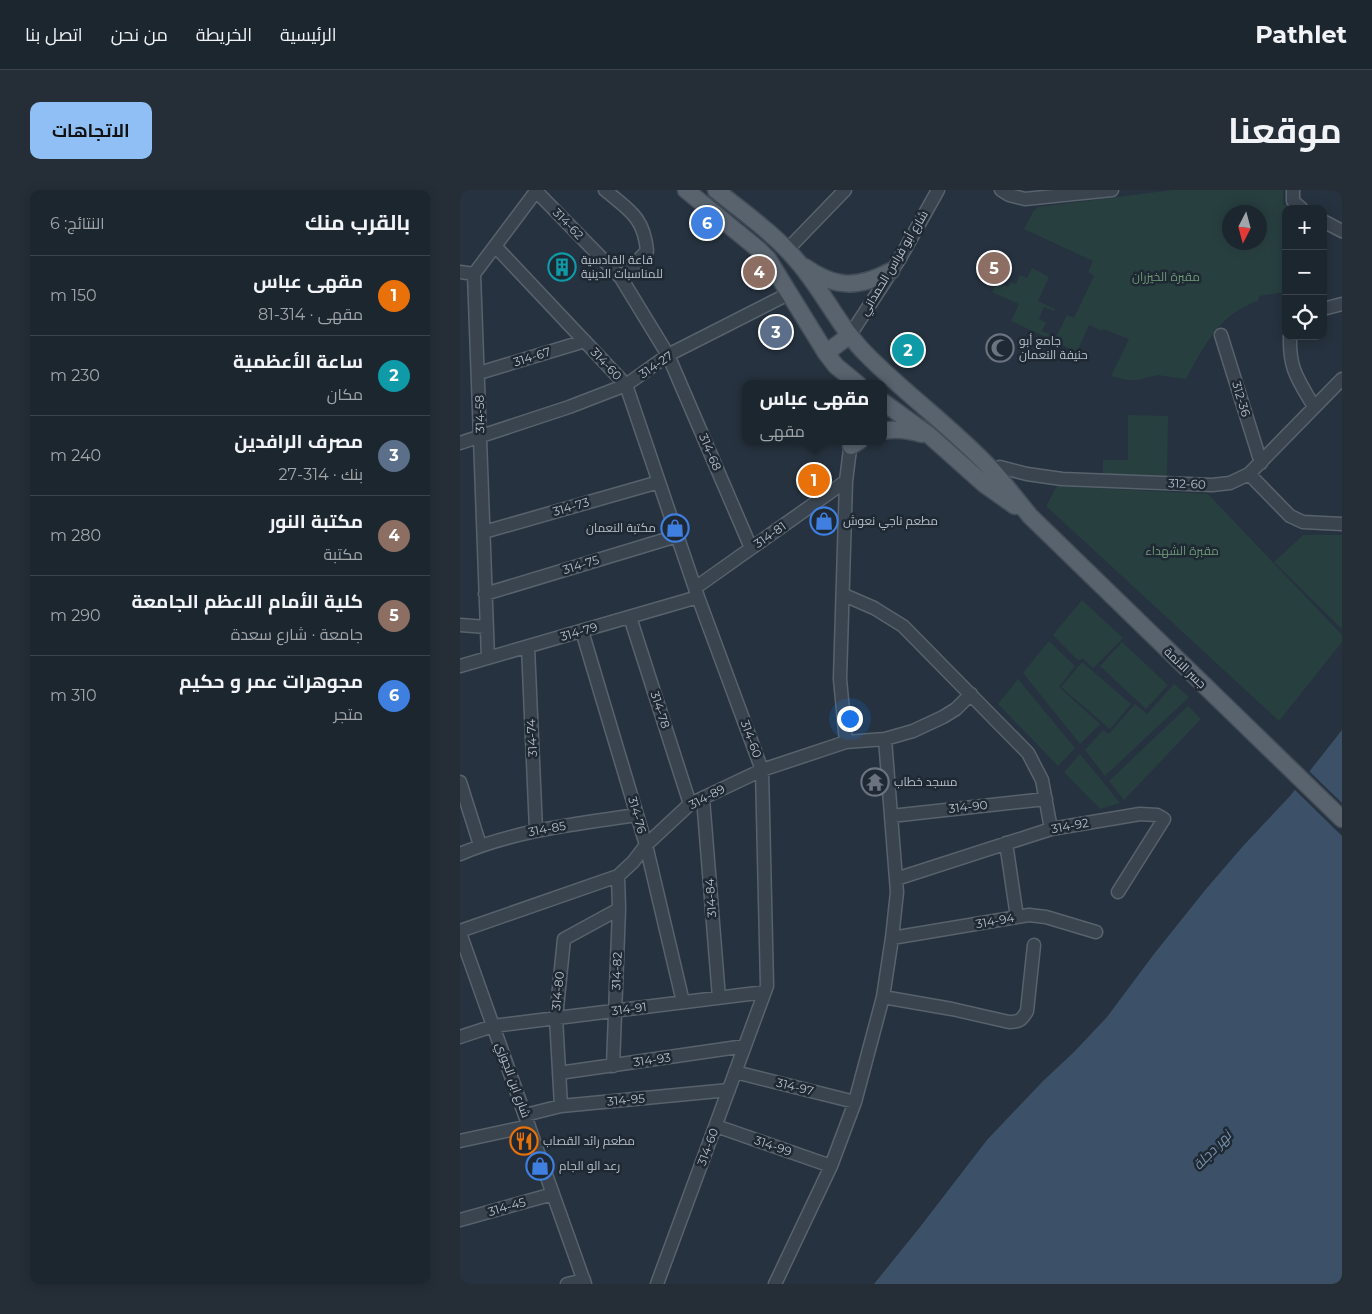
<!DOCTYPE html>
<html lang="ar">
<head>
<meta charset="utf-8">
<style>
  body { margin:0; font-family:Montserrat,Cairo,sans-serif; background:#252e37; color:#f1f3f6; direction:rtl }
  .controls { position:absolute; right:15px; top:15px; display:grid; overflow:hidden; border-radius:10px; box-shadow:0 2px 12px #0003 }
  .controls button { width:45px; height:45px; display:grid; place-items:center; padding:0; border:0; border-bottom:1px solid #3a434b; background:#1c262f; color:#f1f3f6; font:25px sans-serif }
  .compass { position:absolute; left:762px; top:15px; width:45px; height:45px; border-radius:50%; background:#1c262f; box-shadow:0 2px 12px #0003; rotate:186deg }
  .you { position:absolute; left:389px; top:528px; width:18px; height:18px; margin:-12px; border:4px solid #fff; border-radius:50%; background:#1a73e8; box-shadow:0 0 0 8px #1a73e833 }
  .badge { display:grid; place-items:center; width:32px; height:32px; border-radius:50%; background:#90bff5; color:#fff; font-size:16px; font-weight:700 }
  .pin { position:absolute; translate:-50% -50%; border:2px solid #fff; box-shadow:0 1px 5px #0006 }
  .popup { position:absolute; left:282px; top:190px; width:145px; height:65px; box-sizing:border-box; display:grid; place-content:center; border-radius:10px; background:#1c262f; filter:drop-shadow(0 1px 4px #0005); font-size:16px; white-space:nowrap; color:#a0a5aa }
  .popup b { font-size:19px; color:#f1f3f6 }
  .popup::after { content:''; position:absolute; left:50%; top:100%; margin-left:-10px; border:10px solid transparent; border-top-color:#1c262f }
  .list { margin:0; padding:0; list-style:none }
  h2 { display:flex; justify-content:space-between; align-items:center; height:65px; margin:0; padding:0 20px; font-size:21px }
  h2 small { font-size:16px; font-weight:400; color:#a0a5aa }
  .list li { display:grid; grid-template-columns:32px 1fr auto; gap:15px; align-items:center; box-sizing:border-box; height:80px; padding:0 20px; border-top:1px solid #3a434b }
  .list b { display:block; font-size:19px; white-space:nowrap }
  .list p { margin:0; font-size:16px; white-space:nowrap; color:#a0a5aa }
  .list em { font-size:16px; font-style:normal; color:#a0a5aa }
  .icon { flex:none; width:28px; height:28px; fill:none; stroke:currentColor; stroke-width:2; stroke-linecap:round; stroke-linejoin:round }
  .map { position:relative; flex:none; width:882px; height:1094px; overflow:hidden; direction:ltr; border-radius:10px }
  header { display:flex; align-items:center; gap:30px; box-sizing:border-box; height:70px; padding:0 25px; background:#1c262f; border-bottom:1px solid #3a434b }
  header strong { font-size:24px }
  nav { display:flex; gap:28px; margin-inline-start:auto; font-size:18px }
  .intro { display:flex; align-items:center; justify-content:space-between; box-sizing:border-box; height:120px; padding:0 30px }
  h1 { margin:0; font-size:35px }
  .button { padding:12px 22px; border-radius:10px; background:#90bff5; color:#111; font-size:18px; font-weight:700 }
  main { display:flex; gap:30px; padding:0 30px }
  aside { flex:1; background:#1c262f; border-radius:10px; box-shadow:0 2px 12px #0003 }
  .map>svg:first-child { display:block }
</style>
</head>
<body>
<header>
<strong>Pathlet</strong>
<nav><a>الرئيسية</a><a>الخريطة</a><a>من نحن</a><a>اتصل بنا</a></nav>
</header>
<div class="intro"><h1>موقعنا</h1><a class="button">الاتجاهات</a></div>
<main>
<div class="map">
<svg width="882" height="1094" viewBox="0 0 882 1094">
  <rect width="100%" height="100%" fill="#26323f"/>
  <path fill="#283f40" fill-rule="evenodd" d="M713,0h110v14l8,5h-5v83l-27,4 -1,5c-38,12 -54,45 -72,78l-29,-4 -19,5h-11l-16,-4 18,-37 -26,-10 -1,2 -13,-6 -12,27 -66,-31 8,-17 -27,-12 5,-10 11,5 2,-5 6,2 4,-9 7,3 5,-10 17,9 -11,24 17,8 -1,2 -10,-4 -5,12 7,4 -4,8 14,6 11,-22 7,3 20,-42 -6,-4 5,-11 -69,-32 9,-17 5,-5zM769,22h30v30h-30z
    M668,225l40,1 -1,60 -64,-1v-15h25z
    M597,296l151,8 134,141v7l-63,79 -233,-215z
    M843,345h39v94l-68,-67z
    M622,410l41,38 -30,30 -11,-10 -3,3 -26,-26z
    M589,451l26,25 -16,21 41,37 -20,20 -57,-71z
    M662,452l46,43 -22,24 -46,-43z
    M622,472l49,42 -21,25 -49,-42z
    M558,489l57,69 -17,18 -60,-62z
    M714,494l15,13 -84,79 -20,-26 18,-20 6,4 26,-30 12,10z
    M728,516l13,13 -77,81 -15,-19z
    M620,564l40,49 -20,6 -36,-37z"/>
  <path fill="#3c5167" d="M882,540v554h-468l46,-57 67,-87 56,-59 31,-29 33,-35 47,-63 52,-65 38,-44 46,-49z"/>
  <path fill="#26323f" d="M848,580l34,33v33l-49,-48z"/>
  <g fill="none" stroke-linecap="round" stroke-linejoin="round">
    <g stroke="#58626c" stroke-width="15">
      <path id="minor" d="M145,0c24,20 39,27 42,61l-26,27
        M541,0l8,5 16,4 87,-9
        M833,0v11l9,8
        M76,1l85,87 47,77 83,193
        M863,31l19,10
        M35,56l131,139 72,212 64,173 5,216 -110,298
        M327,60l58,-60
        M0,82l14,2
        M863,119l19,-5
        M390,145l49,-75 39,-70
        M761,145l40,128
        M830,146c-1,34 8,43 24,71
        M19,183l106,-32
        M0,253l109,-36 57,-22 42,-30 122,-62
        M533,282l7,-5 27,7 35,5 150,6 18,-2 19,-9 93,-95
        M789,284l41,42 13,6 39,2
        M24,342l175,-50
        M235,398l151,-107
        M25,404l192,-58
        M384,405l30,13 29,18 125,127 14,27 9,49
        M170,427l60,187
        M0,435l26,2
        M122,441l64,214 37,157
        M68,457l8,183
        M28,468l-14,-384 63,-84
        M0,476l238,-69
        M386,552l-6,-63 6,-198 5,-40
        M0,592l20,63
        M243,608l16,200
        M431,626l155,-17
        M546,653l11,74
        M0,664c56,-24 117,-30 177,-39
        M436,689l155,-50 89,-15 17,1 7,4 -46,73
        M0,741l158,-55 15,-14 13,-17 44,-41 72,-34 84,-28 39,-3 28,-8 30,-14 13,-8 15,-15
        M0,743l125,351
        M432,748l137,-23 17,2 50,15
        M423,807l69,12 57,13c10,0 13,-2 18,-11l7,-66
        M0,847l33,-11 272,-34
        M153,876l6,-157 -1,-33
        M275,882l120,30
        M99,883l186,-27
        M101,916l-5,-88 8,-79 55,-30
        M65,925l36,-9 168,-16
        M256,936l115,40
        M0,951l69,-15
        M0,1030l93,-26
        M107,1094l17,-4
        M315,1094l56,-118 24,-64 28,-105 9,-59 5,-46 -12,-153"/>
    </g>
    <g stroke="#434d58" stroke-width="19">
      <path id="major" d="M226,0l72,59 10,10 58,94 10,13 22,18
        M256,0c28,23 59,44 82,72 26,30 42,67 70,94 40,40 87,74 126,116 12,14 24,29 36,44l312,303
        M345,77c32,22 53,21 86,4
        M366,163l24,-18
        M423,212l46,33 55,49 31,22
        M423,241c14,-3 26,-1 39,3
        M391,256l8,-5"/>
    </g>
    <use href="#minor" stroke="#3a444f" stroke-width="12"/>
    <use href="#major" stroke="#58636e" stroke-width="16"/>
  </g>
  <defs>
    <g id="building-ring" transform="scale(1.4375)"><circle r="9.5" fill="#1f2934" stroke="#0f9aa8" stroke-width="1.5"/><path d="M-4-6H4V6H1V3H-1V6H-4ZM-2.5-4.3h1.7v1.8h-1.7ZM.8-4.3h1.7v1.8H.8ZM-2.5-1h1.7V.8h-1.7ZM.8-1h1.7V.8H.8Z" fill="#0f9aa8"/></g>
    <g id="mosque-ring" transform="scale(1.4375)"><circle r="9.5" fill="#1f2934" stroke="#6b7280" stroke-width="1.5"/><path d="M3.5-4.9A6 6 0 1 0 3.5 4.9A5 5 0 1 1 3.5-4.9Z" fill="#6b7280"/></g>
    <g id="shop-ring" transform="scale(1.4375)"><circle r="9.5" fill="#1f2934" stroke="#3f7fe0" stroke-width="1.5"/><path d="M-5-2.5h2.3a2.7 3.5 0 0 1 5.4 0H5L5.5 6h-11ZM-1.5-2.5h3a1.5 2.3 0 0 0-3 0Z" fill="#3f7fe0"/></g>
    <g id="temple-ring" transform="scale(1.4375)"><circle r="9.5" fill="#1f2934" stroke="#6b7280" stroke-width="1.5"/><path d="M0-6L5-2H3V0L6.5 2.5H4V6H1.5V3h-3V6H-4V2.5H-6.5L-3 0V-2H-5Z" fill="#6b7280"/></g>
    <g id="restaurant-ring" transform="scale(1.4375)"><circle r="9.5" fill="#1f2934" stroke="#e8710a" stroke-width="1.5"/><path d="M-5-6h1v4h1v-4h1v4h1v-4h1v5L-1.5 .5V6h-2V.5L-5-1ZM5-6V6H3V1.5H1.5Q1.5-4 5-6Z" fill="#e8710a"/></g>
  </defs>
  <g fill-rule="evenodd">
    <use href="#building-ring" x="102" y="77"/>
    <use href="#mosque-ring" x="540" y="158"/>
    <use href="#shop-ring" x="364" y="331"/>
    <use href="#shop-ring" x="215" y="338"/>
    <use href="#temple-ring" x="415" y="592"/>
    <use href="#restaurant-ring" x="64" y="951"/>
    <use href="#shop-ring" x="80" y="976"/>
  </g>
  <g text-anchor="middle" stroke-width="5" stroke-linejoin="round" paint-order="stroke">
    <g font-size="12" fill="#b6bfc9" stroke="#1f2934">
      <text transform="translate(108 34) rotate(46)" y="4">314-62</text>
      <text transform="translate(434 73) rotate(-59)" y="4">شارع أبو فراس الحمداني</text>
      <text transform="translate(72 167) rotate(-17)" y="4">314-67</text>
      <text transform="translate(146 174) rotate(47)" y="4">314-60</text>
      <text transform="translate(196 175) rotate(-34)" y="4">314-27</text>
      <text transform="translate(781 209) rotate(73)" y="4">312-36</text>
      <text transform="translate(20 224) rotate(-91)" y="4">314-58</text>
      <text transform="translate(250 262) rotate(67)" y="4">314-68</text>
      <text transform="translate(727 294) rotate(2)" y="4">312-60</text>
      <text transform="translate(111 317) rotate(-16)" y="4">314-73</text>
      <text transform="translate(310 345) rotate(-35)" y="4">314-81</text>
      <text transform="translate(121 375) rotate(-17)" y="4">314-75</text>
      <text transform="translate(119 442) rotate(-16)" y="4">314-79</text>
      <text transform="translate(725 478) rotate(44)" y="4">جسر الائمة</text>
      <text transform="translate(200 520) rotate(72)" y="4">314-78</text>
      <text transform="translate(72 548) rotate(-93)" y="4">314-74</text>
      <text transform="translate(291 549) rotate(70)" y="4">314-60</text>
      <text transform="translate(247 607) rotate(-28)" y="4">314-89</text>
      <text transform="translate(508 617) rotate(-6)" y="4">314-90</text>
      <text transform="translate(177 625) rotate(74)" y="4">314-76</text>
      <text transform="translate(610 636) rotate(-10)" y="4">314-92</text>
      <text transform="translate(87 639) rotate(-10)" y="4">314-85</text>
      <text transform="translate(251 708) rotate(-94)" y="4">314-84</text>
      <text transform="translate(535 731) rotate(-10)" y="4">314-94</text>
      <text transform="translate(157 781) rotate(-88)" y="4">314-82</text>
      <text transform="translate(98 801) rotate(-84)" y="4">314-80</text>
      <text transform="translate(169 819) rotate(-7)" y="4">314-91</text>
      <text transform="translate(192 870) rotate(-8)" y="4">314-93</text>
      <text transform="translate(53 890) rotate(70)" y="4">شارع ابن الجوزي</text>
      <text transform="translate(335 897) rotate(14)" y="4">314-97</text>
      <text transform="translate(166 910) rotate(-5)" y="4">314-95</text>
      <text transform="translate(313 956) rotate(19)" y="4">314-99</text>
      <text transform="translate(248 957) rotate(-70)" y="4">314-60</text>
      <text transform="translate(47 1017) rotate(-16)" y="4">314-45</text>
    </g>
    <g font-size="12" fill="#b6bfc9" stroke="#1f2934" text-anchor="start">
      <text x="121" y="74">قاعة القادسية<tspan x="121" dy="14">للمناسبات الدينية</tspan></text>
      <text x="559" y="155">جامع أبو<tspan x="559" dy="14">حنيفة النعمان</tspan></text>
      <text x="383" y="335">مطعم ناجي نعوش</text>
      <text x="196" y="342" text-anchor="end">مكتبة النعمان</text>
      <text x="434" y="596">مسجد خطاب</text>
      <text x="83" y="955">مطعم رائد القصاب</text>
      <text x="99" y="980">رعد الو الجام</text>
    </g>
    <g font-size="12" fill="#6e9974" stroke="#1f2934">
      <text x="706" y="91">مقبرة الخيزران</text>
      <text x="722" y="365">مقبرة الشهداء</text>
    </g>
    <g font-size="14" font-style="italic" fill="#7792ab" stroke="#1f2934">
      <text transform="translate(752 960) rotate(-46)" y="5">نهر دجلة</text>
    </g>
  </g>
</svg>
<div class="controls">
<button>+</button>
<button>−</button>
<button><svg class="icon" aria-label="locate" viewBox="0 0 24 24"><circle cx="12" cy="12" r="6"/><path d="M12 2v4M12 18v4M2 12h4M18 12h4"/></svg></button>
</div>
<svg class="compass" viewBox="-18 -18 36 36"><path d="M0-13l5 13h-10z" fill="#e53935"/><path d="M0 13l5-13h-10z" fill="#a0a5aa"/></svg>
<div class="you"></div>
<div class="pin badge" style="left:354px;top:290px;background:#e8710a">1</div>
<div class="popup"><b>مقهى عباس</b>مقهى</div>
<div class="pin badge" style="left:448px;top:160px;background:#0f9aa8">2</div>
<div class="pin badge" style="left:316px;top:142px;background:#5c6f8a">3</div>
<div class="pin badge" style="left:299px;top:82px;background:#8d6e63">4</div>
<div class="pin badge" style="left:534px;top:78px;background:#8d6e63">5</div>
<div class="pin badge" style="left:247px;top:33px;background:#3f7fe0">6</div>
</div>
<aside>
<h2>بالقرب منك<small>النتائج: 6</small></h2>
<ul class="list">
<li><span class="badge" style="background:#e8710a">1</span><div><b>مقهى عباس</b><p>مقهى · 314-81</p></div><em>150 m</em></li>
<li><span class="badge" style="background:#0f9aa8">2</span><div><b>ساعة الأعظمية</b><p>مكان</p></div><em>230 m</em></li>
<li><span class="badge" style="background:#5c6f8a">3</span><div><b>مصرف الرافدين</b><p>بنك · 314-27</p></div><em>240 m</em></li>
<li><span class="badge" style="background:#8d6e63">4</span><div><b>مكتبة النور</b><p>مكتبة</p></div><em>280 m</em></li>
<li><span class="badge" style="background:#8d6e63">5</span><div><b>كلية الأمام الاعظم الجامعة</b><p>جامعة · شارع سعدة</p></div><em>290 m</em></li>
<li><span class="badge" style="background:#3f7fe0">6</span><div><b>مجوهرات عمر و حكيم</b><p>متجر</p></div><em>310 m</em></li>
</ul>
</aside>
</main>
</body>
</html>
